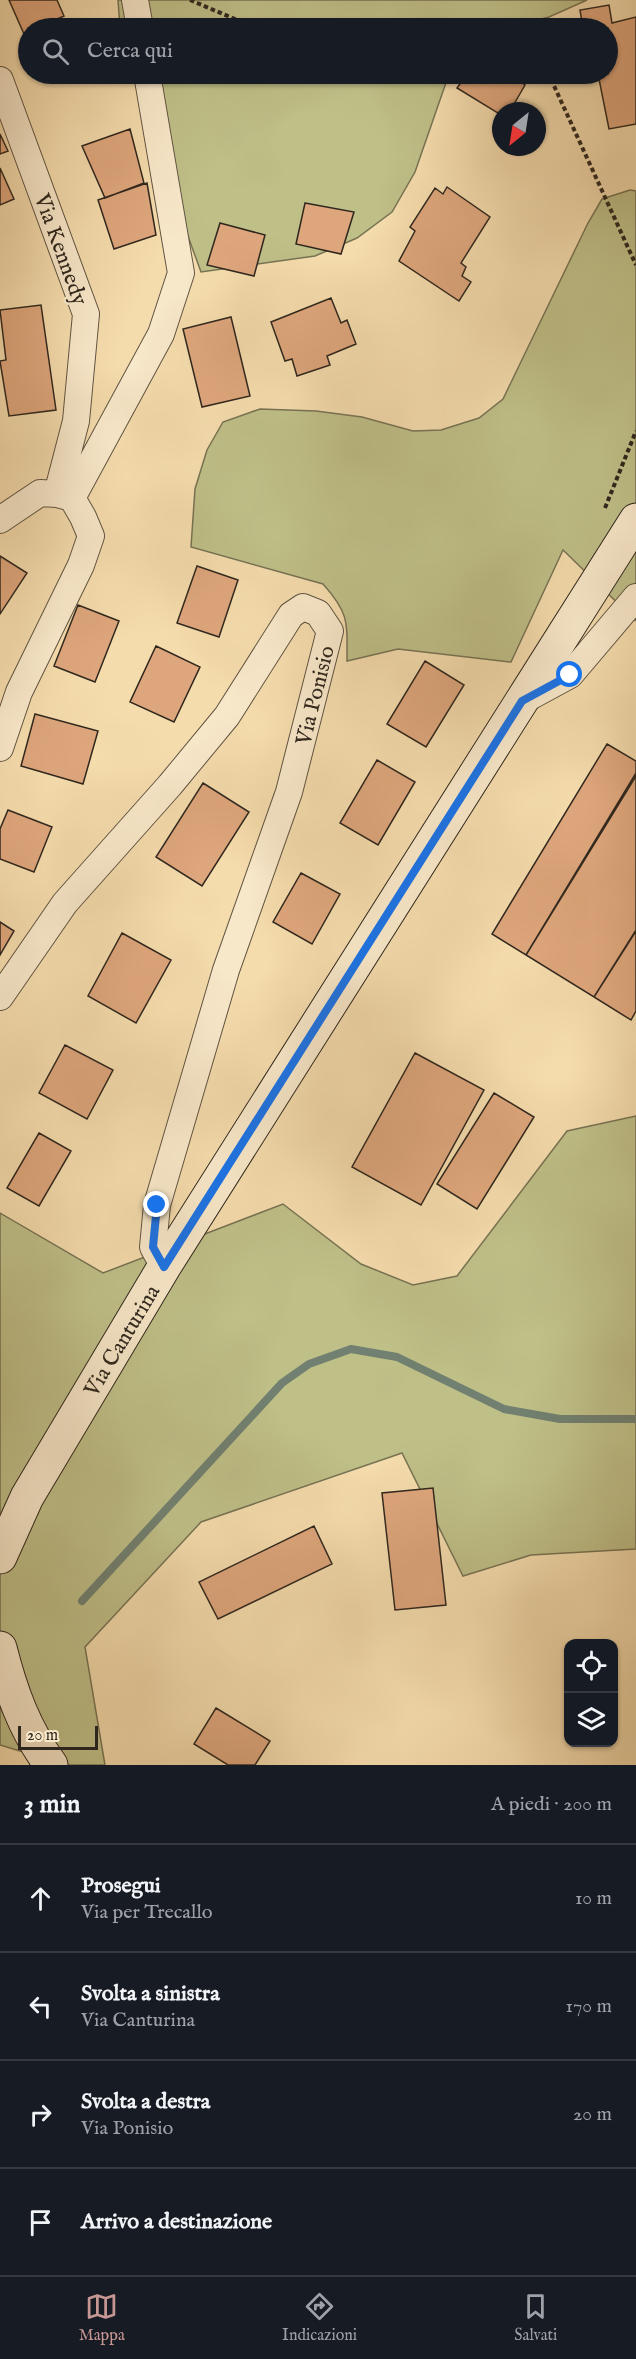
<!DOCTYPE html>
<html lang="it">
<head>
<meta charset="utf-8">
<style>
  body { margin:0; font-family:"IM FELL English",serif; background:#20242c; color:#f1f3f6 }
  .controls { position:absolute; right:18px; bottom:18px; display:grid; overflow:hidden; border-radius:12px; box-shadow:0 2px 4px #0004 }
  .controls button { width:54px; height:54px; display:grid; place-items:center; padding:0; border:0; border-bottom:2px solid #363941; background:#171b24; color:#f1f3f6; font:30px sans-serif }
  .compass { position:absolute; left:492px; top:102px; width:54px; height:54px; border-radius:50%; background:#171b24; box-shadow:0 2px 4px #0004; rotate:210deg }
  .scale { position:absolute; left:18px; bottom:15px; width:80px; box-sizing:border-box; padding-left:6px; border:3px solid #2f271e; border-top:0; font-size:16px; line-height:21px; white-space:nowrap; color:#2f271e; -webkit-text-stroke:4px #f8e8ca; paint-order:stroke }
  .stop { position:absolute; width:18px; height:18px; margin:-14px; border:4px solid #1a73e8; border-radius:50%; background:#fff }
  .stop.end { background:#1a73e8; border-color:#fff; box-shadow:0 2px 6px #0008 }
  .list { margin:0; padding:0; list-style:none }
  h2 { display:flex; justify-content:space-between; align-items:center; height:78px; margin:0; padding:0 24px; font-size:26px }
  h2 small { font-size:20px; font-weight:400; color:#9ea1a6 }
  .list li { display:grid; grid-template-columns:39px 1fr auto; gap:18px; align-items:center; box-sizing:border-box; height:108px; padding:0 24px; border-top:2px solid #363941 }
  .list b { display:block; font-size:22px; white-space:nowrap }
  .list p { margin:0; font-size:20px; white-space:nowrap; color:#9ea1a6 }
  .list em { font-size:20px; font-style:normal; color:#9ea1a6 }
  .icon { flex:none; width:33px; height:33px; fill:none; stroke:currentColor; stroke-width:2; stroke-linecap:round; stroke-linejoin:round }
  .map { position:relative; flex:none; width:636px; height:1765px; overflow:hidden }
  .search { position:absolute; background:#171b24; box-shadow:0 2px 4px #0004; left:18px; right:18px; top:18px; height:66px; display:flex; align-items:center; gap:15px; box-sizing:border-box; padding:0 21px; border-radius:33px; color:#9ea1a6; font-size:22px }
  .sheet { height:510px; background:#171b24 }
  nav { display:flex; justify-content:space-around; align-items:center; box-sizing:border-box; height:84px; border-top:2px solid #363941; background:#171b24; font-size:16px; color:#9ea1a6 }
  nav a { display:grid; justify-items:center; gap:3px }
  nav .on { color:#c59692 }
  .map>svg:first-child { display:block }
</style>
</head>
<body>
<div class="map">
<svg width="636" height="1765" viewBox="0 0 636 1765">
  <rect width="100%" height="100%" fill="#f5dcad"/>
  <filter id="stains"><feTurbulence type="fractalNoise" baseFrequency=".00333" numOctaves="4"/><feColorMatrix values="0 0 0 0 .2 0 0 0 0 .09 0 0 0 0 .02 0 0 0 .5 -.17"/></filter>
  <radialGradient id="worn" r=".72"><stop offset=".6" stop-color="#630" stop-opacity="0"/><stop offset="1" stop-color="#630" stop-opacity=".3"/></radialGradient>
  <path fill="#bfbf88" stroke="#777353" stroke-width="1.5" d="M118,0h469l-38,17 -32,8 -50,-6 -3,9h-344z
    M133,74h316l-34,98 -23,40 -35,26 -42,18 -114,16 -20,-55 -31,-108z
    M630,190l6,1v430l-73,-71 -52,112 -113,-13 -51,12c0,-38 3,-47 -24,-77l-132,-37 4,-58 12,-39 16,-28 37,-13 56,2 46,6 51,14 28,-1 38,-12 24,-19 85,-176 14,-24z
    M636,1116v433l-105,6 -68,21 -61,-123 -201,69 -116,125 20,118h-39l-66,-20v-532l103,60 180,-69 78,60 52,21 44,-9 110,-145z"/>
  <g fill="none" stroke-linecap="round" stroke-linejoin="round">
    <path stroke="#718070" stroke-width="8" d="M82,1601l200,-218 27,-19 42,-15 46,8 107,52 56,10h76"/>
  </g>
  <path fill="#dea67c" stroke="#2f271e" stroke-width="1.5" d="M9,0h48l7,16 -28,12h-8v4l-4,2z
    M609,5l3,18 24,-6v107l-27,5 -11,-55h10v-46h-25l-3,-18z
    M467,74h43l15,11 -15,26h-9v4l-44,-27z
    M130,129l14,54 -39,15 -23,-52z
    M0,134l8,17 -8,3z
    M0,168l14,31 -14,6z
    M147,183l9,52 -42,14 -16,-49z
    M447,187l43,30 -29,46 5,4 -4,9 9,6 -12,19 -60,-40 16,-30 -5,-4 25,-39 8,6z
    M305,203l49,9 -13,42 -45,-10z
    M220,223l45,12 -11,41 -47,-11z
    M331,298l10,25 6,-3 9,24 -29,12 3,9 -33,11 -5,-17 -7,2 -14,-39z
    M41,305l15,105 -47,6 -9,-55 6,-1 -6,-50z
    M231,317l19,79 -48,11 -19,-78z
    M0,556l27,17 -27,41z
    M197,566l41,14 -19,57 -42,-14z
    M78,605l41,16 -24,61 -41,-16z
    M156,646l44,21 -26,55 -44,-20z
    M425,661l39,24 -38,62 -39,-23z
    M35,714l63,17 -15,53 -62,-18z
    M607,744l29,17v12l-110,182 -34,-21z
    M377,760l38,22 -37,63 -38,-22z
    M636,776v154l-42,67 -68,-42z
    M203,783l46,29 -47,74 -46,-29z
    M8,810l44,17 -18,45 -34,-13v-30z
    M301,873l39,21 -28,50 -39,-22z
    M0,922l14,9 -14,24z
    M636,931v80l-5,9 -37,-23z
    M122,933l49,27 -35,63 -48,-27z
    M65,1045l48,25 -26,49 -48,-26z
    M415,1053l69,37 -63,115 -69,-38z
    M494,1093l40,24 -57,92 -40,-25z
    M39,1133l32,18 -32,55 -32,-18z
    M433,1488l13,117 -51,5 -13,-117z
    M314,1526l18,38 -114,55 -19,-37z
    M216,1708l54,33 -15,24h-27l-34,-21z"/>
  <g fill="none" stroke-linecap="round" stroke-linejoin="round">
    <g stroke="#605442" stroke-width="28">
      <path id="minor" d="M135,0l5,28
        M0,80l86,234 -10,107 -19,73
        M72,498l89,-164 20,-61 -34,-199
        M0,520l40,-27 17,1 15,4 11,19 8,19 -10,29 -62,127 -19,56
        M522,701l48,-26 66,-78
        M0,997l65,-94 105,-118 57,-69 64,-101 12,-8 15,6 12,18 -41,161 -63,178 -69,235 -4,42 11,20"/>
    </g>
    <g stroke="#2f271e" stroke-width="35">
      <path id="secondary" d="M0,1557l27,-60 137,-230 472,-747
        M0,1648c11,43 24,81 51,117"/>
    </g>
    <path stroke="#2f271e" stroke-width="4" stroke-dasharray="4.5 3" stroke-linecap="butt" d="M190,0l59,25 47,3
      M379,28l43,-6 25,6
      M546,74l4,3 86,188
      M605,508l31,-77"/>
    <use href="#minor" stroke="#f8e8ca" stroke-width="26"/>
    <use href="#secondary" stroke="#f8e8ca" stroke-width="33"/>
  </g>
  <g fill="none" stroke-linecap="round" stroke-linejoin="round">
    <path stroke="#1a73e8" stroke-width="8" d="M157,1205l-4,42 11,20 358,-566 48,-26"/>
  </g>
  <g text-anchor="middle" stroke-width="5" stroke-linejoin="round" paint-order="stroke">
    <g font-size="22" fill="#2f271e" stroke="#f8e8ca">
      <text transform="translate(62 249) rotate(70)" y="8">Via Kennedy</text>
      <text transform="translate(314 695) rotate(-76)" y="8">Via Ponisio</text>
      <text transform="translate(121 1340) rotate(-59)" y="8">Via Canturina</text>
    </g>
  </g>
  <rect width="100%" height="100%" filter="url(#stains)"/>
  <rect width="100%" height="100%" fill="url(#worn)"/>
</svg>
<div class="controls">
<button><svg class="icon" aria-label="locate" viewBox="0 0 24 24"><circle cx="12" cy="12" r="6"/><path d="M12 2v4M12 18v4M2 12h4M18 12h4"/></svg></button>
<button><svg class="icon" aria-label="layers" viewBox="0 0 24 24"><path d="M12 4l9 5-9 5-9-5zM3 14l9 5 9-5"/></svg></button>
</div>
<svg class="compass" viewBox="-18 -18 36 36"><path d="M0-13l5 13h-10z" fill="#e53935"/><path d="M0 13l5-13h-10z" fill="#9ea1a6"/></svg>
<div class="scale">20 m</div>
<div class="stop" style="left:570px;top:675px"></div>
<div class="stop end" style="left:157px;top:1205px"></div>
<div class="search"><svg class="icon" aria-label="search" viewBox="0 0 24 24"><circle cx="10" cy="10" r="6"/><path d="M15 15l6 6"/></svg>Cerca qui</div>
</div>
<section class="sheet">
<h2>3 min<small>A piedi · 200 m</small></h2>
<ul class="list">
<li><svg class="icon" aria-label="ahead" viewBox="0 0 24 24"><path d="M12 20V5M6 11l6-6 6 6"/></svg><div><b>Prosegui</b><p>Via per Trecallo</p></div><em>10 m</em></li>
<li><svg class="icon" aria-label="left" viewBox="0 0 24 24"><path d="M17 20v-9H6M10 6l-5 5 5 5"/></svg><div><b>Svolta a sinistra</b><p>Via Canturina</p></div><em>170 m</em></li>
<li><svg class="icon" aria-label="right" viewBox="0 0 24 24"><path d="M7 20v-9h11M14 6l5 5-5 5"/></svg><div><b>Svolta a destra</b><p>Via Ponisio</p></div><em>20 m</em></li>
<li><svg class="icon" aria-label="arrive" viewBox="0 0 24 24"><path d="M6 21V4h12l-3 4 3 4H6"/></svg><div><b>Arrivo a destinazione</b></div></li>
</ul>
</section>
<nav>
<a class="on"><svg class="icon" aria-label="map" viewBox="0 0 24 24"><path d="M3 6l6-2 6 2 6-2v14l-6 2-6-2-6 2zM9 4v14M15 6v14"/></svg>Mappa</a>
<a><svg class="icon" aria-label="directions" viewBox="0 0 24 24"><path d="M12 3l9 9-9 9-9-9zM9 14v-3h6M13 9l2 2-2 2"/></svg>Indicazioni</a>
<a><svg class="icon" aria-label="saved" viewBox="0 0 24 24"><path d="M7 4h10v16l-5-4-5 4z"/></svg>Salvati</a>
</nav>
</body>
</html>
